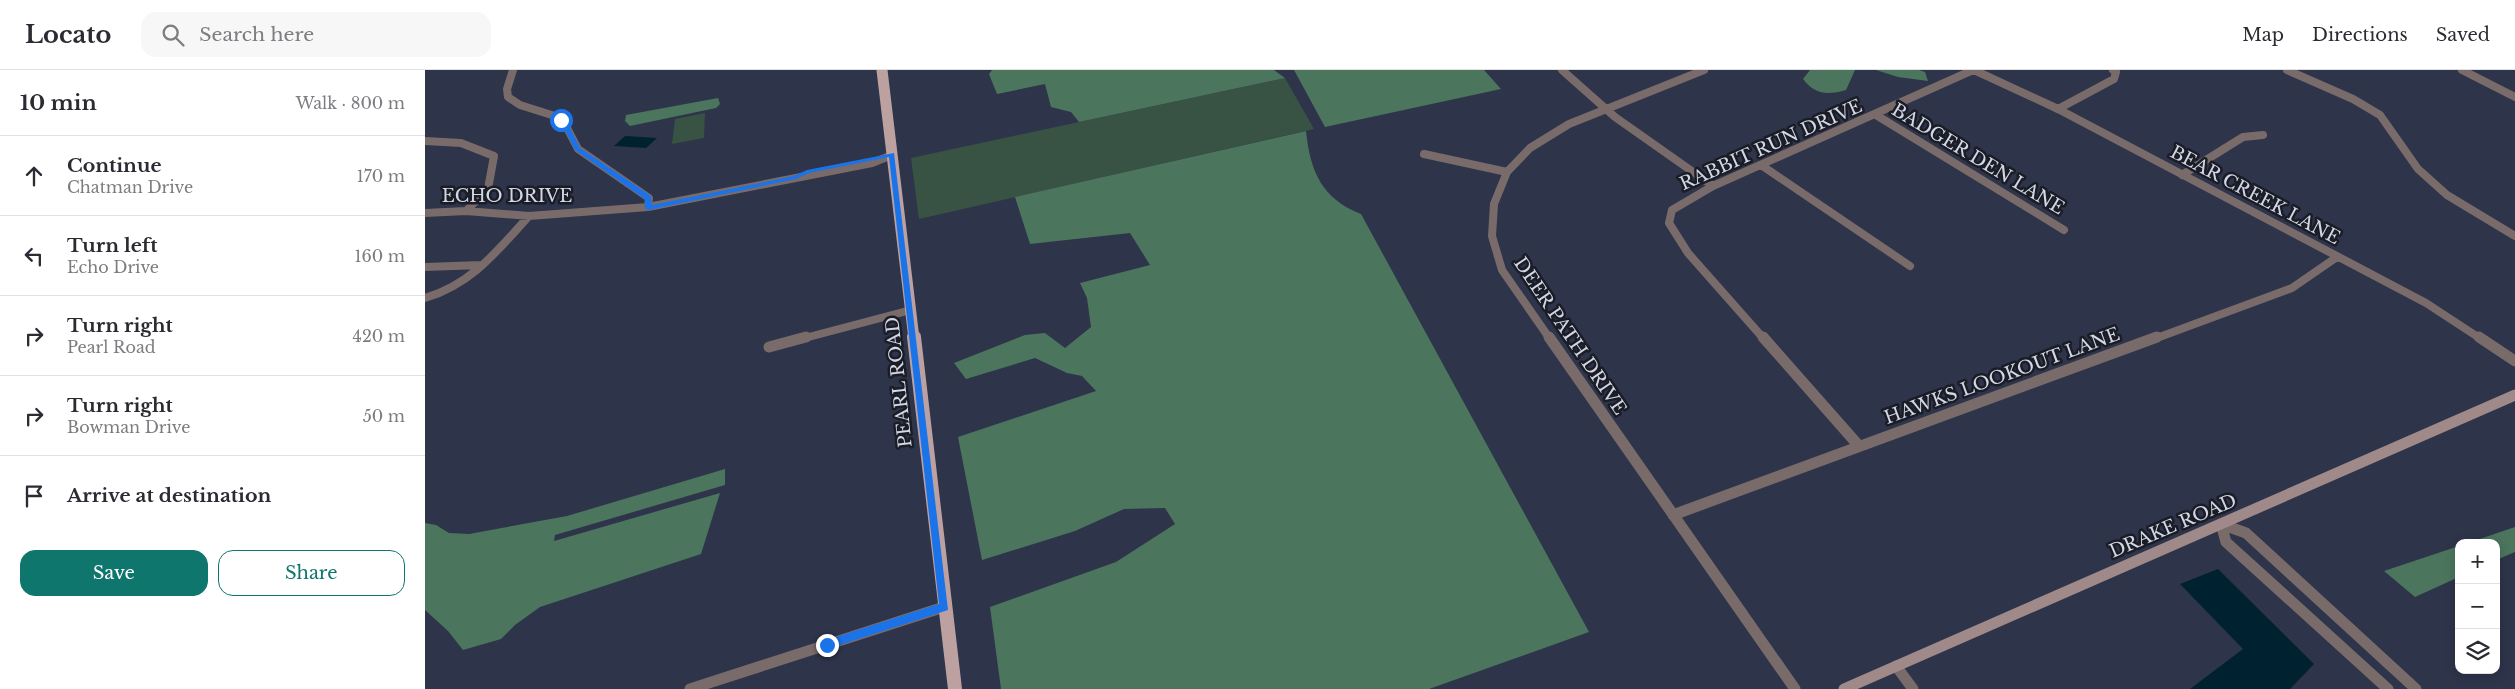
<!DOCTYPE html>
<html lang="en">
<head>
<meta charset="utf-8">
<style>
  body { margin:0; font-family:"Libre Baskerville",serif; background:#f7f7f7; color:#2b2b33 }
  .controls { position:absolute; right:15px; bottom:15px; display:grid; overflow:hidden; border-radius:10px; box-shadow:0 2px 12px #0003 }
  .controls button { width:45px; height:45px; display:grid; place-items:center; padding:0; border:0; border-bottom:1px solid #e1e1e2; background:#fff; color:#2b2b33; font:25px sans-serif }
  .stop { position:absolute; width:15px; height:15px; margin:-11px; border:4px solid #1a73e8; border-radius:50%; background:#fff }
  .stop.end { background:#1a73e8; border-color:#fff; box-shadow:0 1px 5px #0008 }
  .list { margin:0; padding:0; list-style:none }
  h2 { display:flex; justify-content:space-between; align-items:center; height:65px; margin:0; padding:0 20px; font-size:21px }
  h2 small { font-size:16px; font-weight:400; color:#7c7c81 }
  .list li { display:grid; grid-template-columns:32px 1fr auto; gap:15px; align-items:center; box-sizing:border-box; height:80px; padding:0 20px; border-top:1px solid #e1e1e2 }
  .list b { display:block; font-size:19px; white-space:nowrap }
  .list p { margin:0; font-size:16px; white-space:nowrap; color:#7c7c81 }
  .list em { font-size:16px; font-style:normal; color:#7c7c81 }
  .actions { display:flex; gap:10px; padding:15px 20px }
  .actions a { flex:1; padding:11px 0; border:1px solid #0f766e; border-radius:15px; text-align:center; font-size:18px; color:#0f766e }
  .actions .main { background:#0f766e; color:#fff }
  .icon { flex:none; width:28px; height:28px; fill:none; stroke:currentColor; stroke-width:2; stroke-linecap:round; stroke-linejoin:round }
  .map { position:relative; flex:none; width:2090px; height:619px; overflow:hidden }
  header { display:flex; align-items:center; gap:30px; box-sizing:border-box; height:70px; padding:0 25px; background:#fff; border-bottom:1px solid #e1e1e2 }
  header strong { font-size:24px }
  nav { display:flex; gap:28px; margin-inline-start:auto; font-size:18px }
  .search { width:350px; height:45px; background:#f7f7f7; display:flex; align-items:center; gap:12px; box-sizing:border-box; padding:0 18px; border-radius:15px; color:#7c7c81; font-size:19px }
  main { display:flex }
  aside { flex:1; background:#fff }
  .map>svg:first-child { display:block }
</style>
</head>
<body>
<header>
<strong>Locato</strong>
<div class="search"><svg class="icon" aria-label="search" viewBox="0 0 24 24"><circle cx="10" cy="10" r="6"/><path d="M15 15l6 6"/></svg>Search here</div>
<nav><a>Map</a><a>Directions</a><a>Saved</a></nav>
</header>
<main>
<aside>
<h2>10 min<small>Walk · 800 m</small></h2>
<ul class="list">
<li><svg class="icon" aria-label="ahead" viewBox="0 0 24 24"><path d="M12 20V5M6 11l6-6 6 6"/></svg><div><b>Continue</b><p>Chatman Drive</p></div><em>170 m</em></li>
<li><svg class="icon" aria-label="left" viewBox="0 0 24 24"><path d="M17 20v-9H6M10 6l-5 5 5 5"/></svg><div><b>Turn left</b><p>Echo Drive</p></div><em>160 m</em></li>
<li><svg class="icon" aria-label="right" viewBox="0 0 24 24"><path d="M7 20v-9h11M14 6l5 5-5 5"/></svg><div><b>Turn right</b><p>Pearl Road</p></div><em>420 m</em></li>
<li><svg class="icon" aria-label="right" viewBox="0 0 24 24"><path d="M7 20v-9h11M14 6l5 5-5 5"/></svg><div><b>Turn right</b><p>Bowman Drive</p></div><em>50 m</em></li>
<li><svg class="icon" aria-label="arrive" viewBox="0 0 24 24"><path d="M6 21V4h12l-3 4 3 4H6"/></svg><div><b>Arrive at destination</b></div></li>
</ul>
<div class="actions"><a class="main">Save</a><a>Share</a></div>
</aside>
<div class="map">
<svg width="2090" height="619" viewBox="0 0 2090 619">
  <rect width="100%" height="100%" fill="#2e344a"/>
  <path fill="#385343" d="M860,8l29,51 -395,90 -8,-61z
    M280,43l-1,25 -32,6 3,-25z"/>
  <path fill="#4c755e" d="M567,0h282l11,8 -206,44 -8,-10 -20,-5 -6,-23 -48,10 -8,-20z
    M869,0h190l17,19 -176,38z
    M1385,0h45l-9,20c-18,5 -31,5 -43,-11z
    M1451,0h43l6,2 3,9 -30,-4z
    M293,28l2,6 -4,4 -86,18 -5,-5 1,-6z
    M881,61c4,40 16,68 55,83l228,418 -160,57h-428l-11,-82 126,-45 59,-38 -10,-16 -41,1 -49,22 -93,29 -24,-123 138,-46 -14,-15 -15,-3 -32,-15 -69,21 -12,-16 71,-28 20,-2 20,15 26,-21 -4,-29 -7,-15 70,-18 -20,-32 -100,11 -15,-47z
    M300,399v16l-170,50 -1,6 166,-48 -19,61 -161,53 -25,18 -14,14 -38,11 -15,-19 -23,-21v-87l11,2 13,8 20,1 98,-18z
    M2090,457v25l-19,8v-17h-28z
    M2034,476v31l-44,20 -31,-26z"/>
  <path fill="#002230" d="M200,66l32,2 -11,10 -32,-2z
    M1793,499l96,95 -24,25h-100l53,-40 -63,-65z"/>
  <g fill="none" stroke-linecap="round" stroke-linejoin="round">
    <path stroke="#7a6b6b" stroke-width="8" d="M88,0l-6,19 1,8 12,8 38,12 7,7 13,25 71,49 -1,9
      M1137,0l53,47 98,69
      M1549,0l84,39 368,194 55,36
      M1862,0l66,29 27,16 38,54 29,26 68,41
      M2037,0l53,27
      M1633,39l56,-30 2,-7 -3,-2
      M1451,45l188,115
      M0,71l36,2 33,13 -6,33 -22,22
      M999,84l83,18
      M1336,95l149,101
      M1757,105l61,-38 20,-2
      M0,143l41,-2 63,5 119,-9 224,-44 20,-8
      M0,197l57,-2
      M0,228c47,-14 72,-47 104,-82
      M376,269l110,-29
      M1125,269l-48,-69 -10,-34 2,-32 13,-32 23,-24 39,-24 135,-54
      M1339,269l-76,-86 -19,-30 3,-13 41,-24 260,-116
      M1729,269l138,-51 45,-31"/>
    <path stroke="#7a6b6b" stroke-width="11" d="M1124,267l246,352
      M1338,267l96,109
      M2054,267l36,24
      M344,277l37,-10
      M1248,445l484,-178
      M1796,454l25,9 170,156
      M1796,454l5,18 162,147
      M1471,596l17,23
      M265,619l254,-82"/>
    <path stroke="#a08a89" stroke-width="11" d="M1419,619l671,-294"/>
    <path stroke="#bda1a1" stroke-width="11" d="M457,0l32,269"/>
    <path stroke="#bda1a1" stroke-width="14" d="M489,267l41,352"/>
  </g>
  <path fill="#1a73e8" d="M134,48h4l5,6 12,24 71,48 1,9 142,-29 13,-6 87,-17 54,457 -121,39 -5,-4 5,-5 112,-36 -50,-447 -80,16 -13,6 -148,31 -3,-2v-9l-70,-49z"/>
  <g text-anchor="middle" stroke-width="5" stroke-linejoin="round" paint-order="stroke">
    <g font-size="18" fill="#d3d7e5" stroke="#1a1c26">
      <text transform="translate(1346 75) rotate(-24)" y="6">RABBIT RUN DRIVE</text>
      <text transform="translate(1553 89) rotate(31)" y="6">BADGER DEN LANE</text>
      <text transform="translate(1830 125) rotate(28)" y="6">BEAR CREEK LANE</text>
      <text x="82" y="132">ECHO DRIVE</text>
      <text transform="translate(1145 266) rotate(56)" y="6">DEER PATH DRIVE</text>
      <text transform="translate(1577 306) rotate(-20)" y="6">HAWKS LOOKOUT LANE</text>
      <text transform="translate(474 312) rotate(-96)" y="6">PEARL ROAD</text>
      <text transform="translate(1748 456) rotate(-23)" y="6">DRAKE ROAD</text>
    </g>
  </g>
</svg>
<div class="controls">
<button>+</button>
<button>−</button>
<button><svg class="icon" aria-label="layers" viewBox="0 0 24 24"><path d="M12 4l9 5-9 5-9-5zM3 14l9 5 9-5"/></svg></button>
</div>
<div class="stop" style="left:136px;top:50px"></div>
<div class="stop end" style="left:402px;top:575px"></div>
</div>
</main>
</body>
</html>
